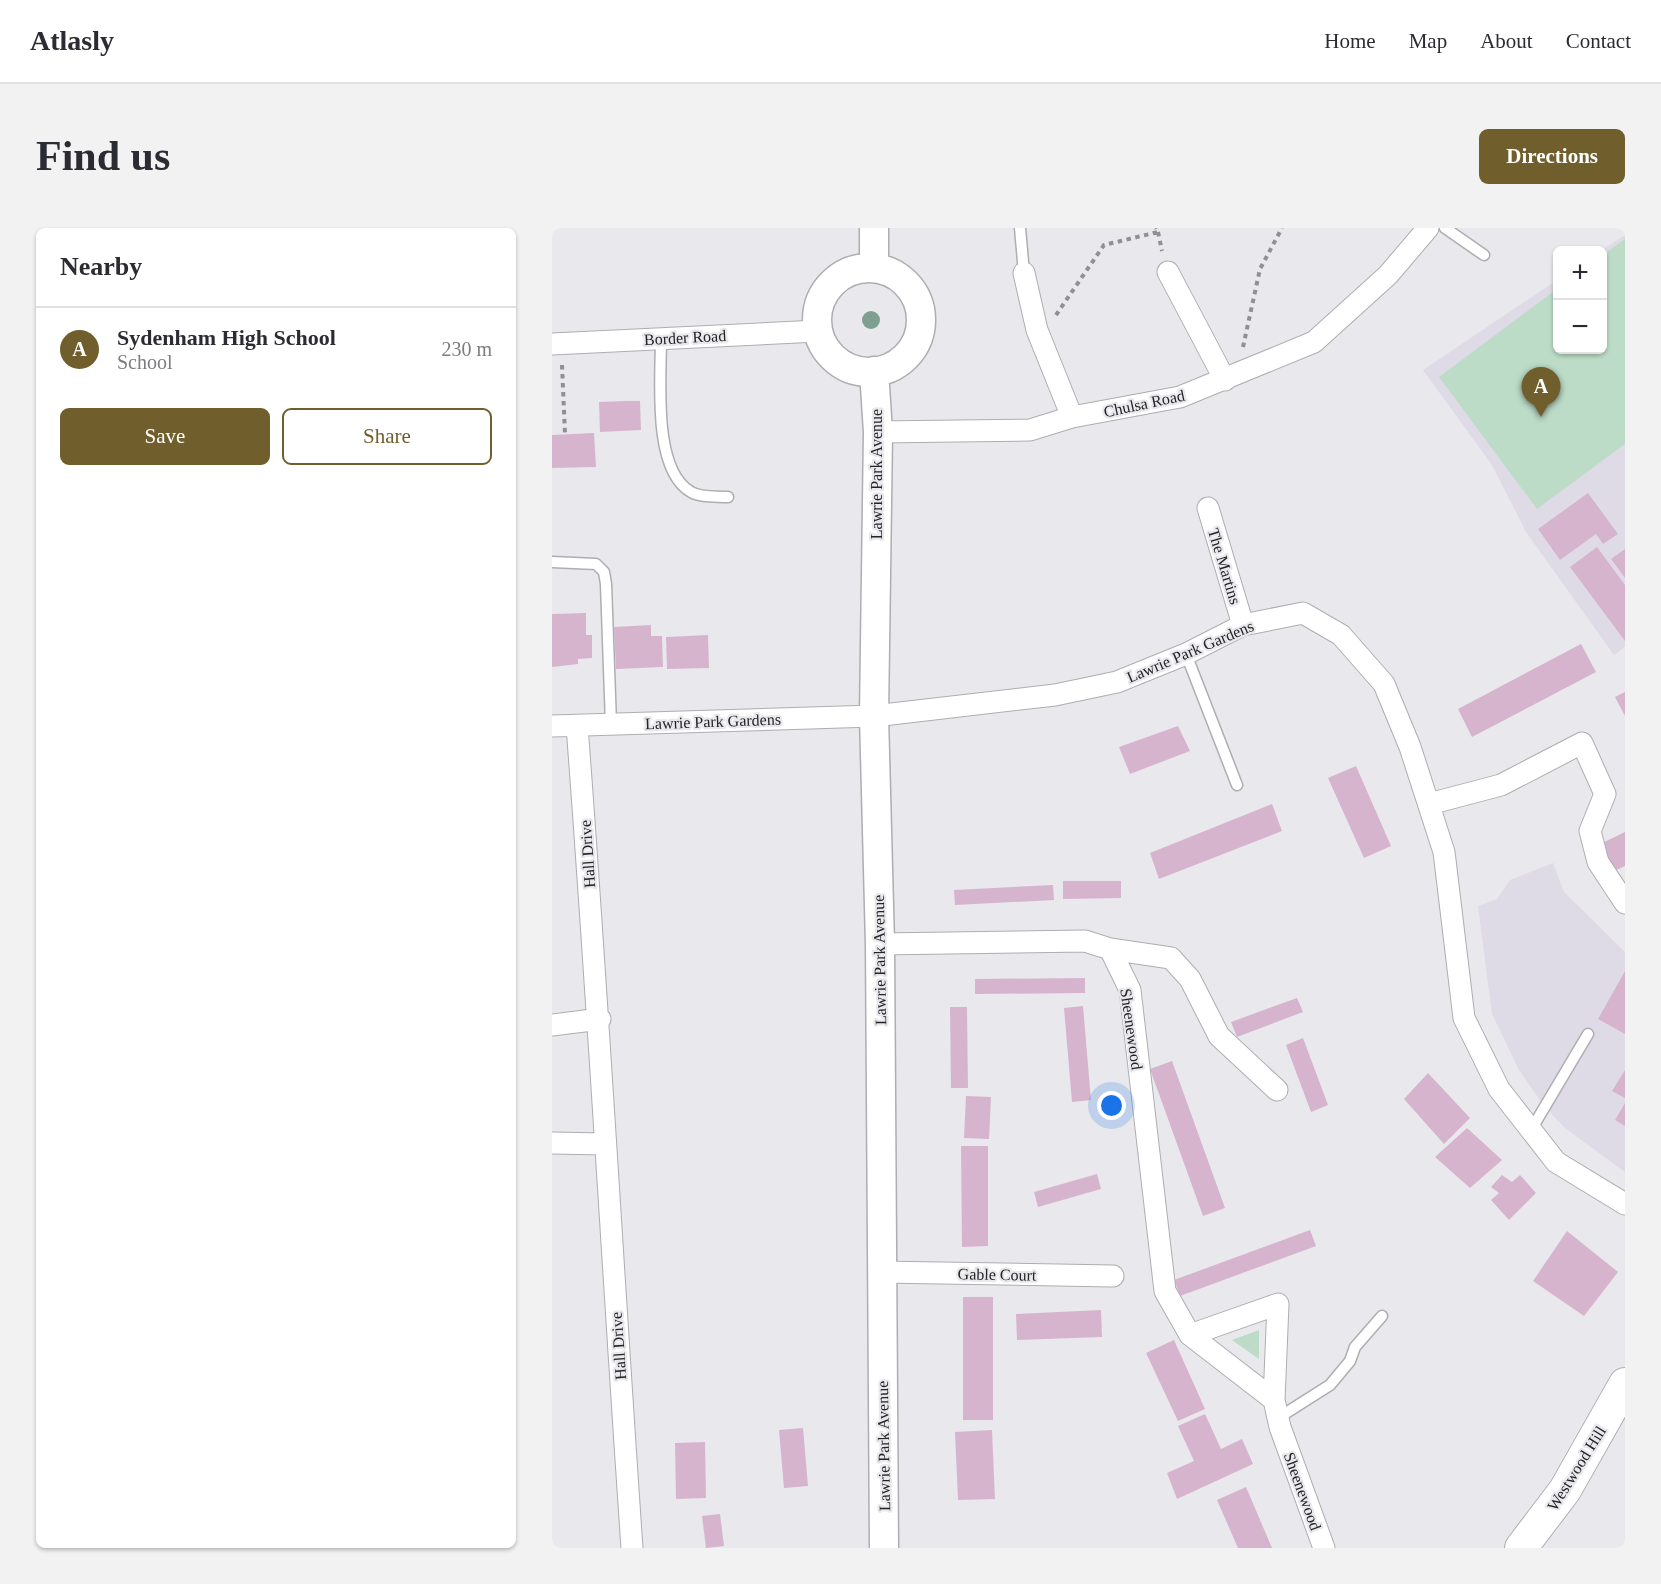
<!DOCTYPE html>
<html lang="en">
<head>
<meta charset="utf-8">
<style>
  body { margin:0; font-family:Georgia,serif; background:#f2f2f3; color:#2b2b33 }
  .controls { position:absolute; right:18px; top:18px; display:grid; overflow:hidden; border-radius:9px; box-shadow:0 2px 4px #0004 }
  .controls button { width:54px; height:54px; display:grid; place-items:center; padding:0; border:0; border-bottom:2px solid #e1e1e2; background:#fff; color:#2b2b33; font:30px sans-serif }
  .you { position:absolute; left:560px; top:878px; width:21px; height:21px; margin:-15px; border:4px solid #fff; border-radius:50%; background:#1a73e8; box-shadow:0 0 0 9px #1a73e833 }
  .badge { display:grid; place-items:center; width:39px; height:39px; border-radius:50%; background:#715e2d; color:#fff; font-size:20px; font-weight:700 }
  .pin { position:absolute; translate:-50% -50px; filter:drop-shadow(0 2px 3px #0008) }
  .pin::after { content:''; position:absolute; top:32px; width:21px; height:18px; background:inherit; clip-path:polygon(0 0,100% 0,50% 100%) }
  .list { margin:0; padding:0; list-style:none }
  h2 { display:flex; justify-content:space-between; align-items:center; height:78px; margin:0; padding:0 24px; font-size:26px }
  h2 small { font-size:20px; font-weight:400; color:#7c7c81 }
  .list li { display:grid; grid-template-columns:39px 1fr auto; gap:18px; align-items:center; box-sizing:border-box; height:84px; padding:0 24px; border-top:2px solid #e1e1e2 }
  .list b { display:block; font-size:22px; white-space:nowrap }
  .list p { margin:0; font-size:20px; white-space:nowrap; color:#7c7c81 }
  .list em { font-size:20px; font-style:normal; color:#7c7c81 }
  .actions { display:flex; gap:12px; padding:18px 24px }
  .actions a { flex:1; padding:14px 0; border:2px solid #715e2d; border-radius:9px; text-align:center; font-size:21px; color:#715e2d }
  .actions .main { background:#715e2d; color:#fff }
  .map { position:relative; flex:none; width:1073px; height:1320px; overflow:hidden; border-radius:9px }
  header { display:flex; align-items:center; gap:36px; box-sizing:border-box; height:84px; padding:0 30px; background:#fff; border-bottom:2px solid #e1e1e2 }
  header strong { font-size:28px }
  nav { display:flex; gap:33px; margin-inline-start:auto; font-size:21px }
  .intro { display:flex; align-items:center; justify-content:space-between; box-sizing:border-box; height:144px; padding:0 36px }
  h1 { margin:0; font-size:42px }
  .button { padding:15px 27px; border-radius:9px; background:#715e2d; color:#fff; font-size:21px; font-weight:700 }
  main { display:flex; gap:36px; padding:0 36px }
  aside { flex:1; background:#fff; border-radius:9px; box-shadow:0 2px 4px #0004 }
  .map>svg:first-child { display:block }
</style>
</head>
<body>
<header>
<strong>Atlasly</strong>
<nav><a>Home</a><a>Map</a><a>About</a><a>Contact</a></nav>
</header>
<div class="intro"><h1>Find us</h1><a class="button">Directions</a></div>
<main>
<aside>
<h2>Nearby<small></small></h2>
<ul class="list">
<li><span class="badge">A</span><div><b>Sydenham High School</b><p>School</p></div><em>230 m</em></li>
</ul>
<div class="actions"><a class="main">Save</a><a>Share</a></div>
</aside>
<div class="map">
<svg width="1073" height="1320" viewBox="0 0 1073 1320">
  <rect width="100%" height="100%" fill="#e9e8ec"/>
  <path fill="#dfdbe6" d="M1073,7v412l-11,8 -88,-123 -34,-67 -69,-95 134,-90v70h45v-100z
    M1001,635l11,29 61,60v220l-60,-44 -21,-22 -25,-36 -27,-56 -14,-108 19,-7 13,-19z"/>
  <path fill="#bcdcc7" d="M1073,11v205l-88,65 -98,-132 118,-88v61h45l1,-95z
    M707,1102v29l-27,-19z"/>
  <path fill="#d7b4ce" d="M73,173h15l1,29 -41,2 -1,-30z
    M42,205l2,34 -44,1v-33z
    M1036,265l30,41 -15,10 -7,-10 -36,26 -22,-31z
    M1045,319l28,38v56l-55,-74z
    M1073,321v29l-14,-19z
    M34,385v22h6v23l-14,1v5l-26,3v-53z
    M99,397v11h11l1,31 -47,2 -2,-42z
    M156,407l1,33 -42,1 -1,-32z
    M1029,416l15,28 -124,65 -14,-28z
    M1073,464v24l-10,-19z
    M626,498l12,25 -60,23 -11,-27z
    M804,538l35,80 -27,12 -36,-80z
    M720,576l10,27 -123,48 -9,-26z
    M1073,604v34l-13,6 -14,-27z
    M511,653h58v17l-58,1z
    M501,657l1,15 -99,5 -1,-15z
    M1073,743v63l-27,-15z
    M533,750v15l-110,1v-15z
    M745,770l6,14 -66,25 -6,-15z
    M531,778l8,94 -19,2 -8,-94z
    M398,779h17l1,81h-17z
    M751,810l25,67 -17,7 -25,-67z
    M620,833l53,147 -22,8 -53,-147z
    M1073,842v28l-13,-7z
    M876,845l42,45 -26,26 -40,-45z
    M414,868l25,1 -2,42 -25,-1z
    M1073,875v23l-10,-6z
    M915,900l35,32 -32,28 -35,-31z
    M409,918h27v100l-26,1z
    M545,946l4,15 -63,18 -4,-15z
    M950,947l10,7 8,-7 16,18 -27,27 -18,-20 8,-7 -8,-6z
    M758,1002l6,16 -136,50 -6,-16z
    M1015,1003l51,41 -34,44 -51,-35z
    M411,1069h30v123h-30z
    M549,1082l1,27 -85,3 -1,-26z
    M622,1112l31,69 -27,12 -32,-68z
    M653,1186l16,35 21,-10 11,25 -76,35 -10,-26 27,-12 -16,-35z
    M251,1200l5,58 -24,2 -5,-58z
    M440,1202l3,69 -37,1 -3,-68z
    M153,1214l1,56 -30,1 -1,-56z
    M694,1259l26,61h-34l-21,-48z
    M168,1286l4,32 -18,2 -4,-32z"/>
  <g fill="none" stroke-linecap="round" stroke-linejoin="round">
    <g stroke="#aeadb1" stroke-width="13">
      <path id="lane" d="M468,0l4,45
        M893,0l39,27
        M109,110c0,40 -9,132 30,154 10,6 25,4 37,5
        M0,334l44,2 8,8 2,12 5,140
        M634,426l51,131
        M979,902l57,-96
        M726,1190l52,-33 20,-24 5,-14 27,-31"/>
    </g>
    <g stroke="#aeadb1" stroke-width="23">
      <path id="street" d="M616,44l57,108
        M472,45l13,57 35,87
        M0,116l266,-13
        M326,204l152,-2 42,-13 108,-20 134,-55 74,-67 40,-47
        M656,280l35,117
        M0,498l322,-10 181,-21 62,-13 69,-28 57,-29 60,-12 38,22 43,49 26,63 34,105 20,166 35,71 57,73 69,42
        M25,498c21,274 36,548 55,822
        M877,576l72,-19 81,-42 23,51 -15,37 8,31 27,41
        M328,716l205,-3 25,8 20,41 35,301 25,44 84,65 6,27 44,121
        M558,721l61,9 19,21 29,57 58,54
        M0,797l48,-6
        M0,915l52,1
        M328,1044l233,4
        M638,1107l88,-31 -4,96"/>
    </g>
    <g stroke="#aeadb1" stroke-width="31">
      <path id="secondary" d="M322,0v40
        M265 92a52 52 0 1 1 104 0a52 52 0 1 1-104 0Z
        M322,143l4,61 -4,284 6,228 4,604"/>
    </g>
    <g stroke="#aeadb1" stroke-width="34">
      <path id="primary" d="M969,1320l44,-58 60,-106"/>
    </g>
    <path stroke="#908f92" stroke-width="4" stroke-dasharray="4.5 4.5" stroke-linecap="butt" d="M606,4l4,19
      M504,87l48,-70 54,-13 -2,-4
      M691,119l17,-78 22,-41
      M10,137l3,69"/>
    <use href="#lane" stroke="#fff" stroke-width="10"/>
    <use href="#street" stroke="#fff" stroke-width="21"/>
    <use href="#secondary" stroke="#fff" stroke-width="28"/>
    <use href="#primary" stroke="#fff" stroke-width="32"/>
  </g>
  <circle fill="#7fa090" cx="319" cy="92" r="9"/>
  <g text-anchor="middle" stroke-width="4.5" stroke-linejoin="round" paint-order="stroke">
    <g font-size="16" fill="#242325" stroke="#e9e8ec">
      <text transform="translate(133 109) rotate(-3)" y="6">Border Road</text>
      <text transform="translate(592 175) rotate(-12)" y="6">Chulsa Road</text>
      <text transform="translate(324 246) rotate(-90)" y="6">Lawrie Park Avenue</text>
      <text transform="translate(673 338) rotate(73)" y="6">The Martins</text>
      <text transform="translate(638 423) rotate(-23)" y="6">Lawrie Park Gardens</text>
      <text transform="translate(161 493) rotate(-2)" y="6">Lawrie Park Gardens</text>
      <text transform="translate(35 626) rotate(-94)" y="6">Hall Drive</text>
      <text transform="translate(327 732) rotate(-91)" y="6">Lawrie Park Avenue</text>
      <text transform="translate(580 801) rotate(82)" y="6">Sheenewood</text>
      <text transform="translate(445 1046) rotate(1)" y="6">Gable Court</text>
      <text transform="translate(66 1118) rotate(-94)" y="6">Hall Drive</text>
      <text transform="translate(331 1218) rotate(-91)" y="6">Lawrie Park Avenue</text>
      <text transform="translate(1024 1240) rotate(-58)" y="6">Westwood Hill</text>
      <text transform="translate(751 1263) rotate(70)" y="6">Sheenewood</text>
    </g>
  </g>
</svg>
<div class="controls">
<button>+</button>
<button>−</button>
</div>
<div class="you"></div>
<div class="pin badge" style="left:989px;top:189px">A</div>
</div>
</main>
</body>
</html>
